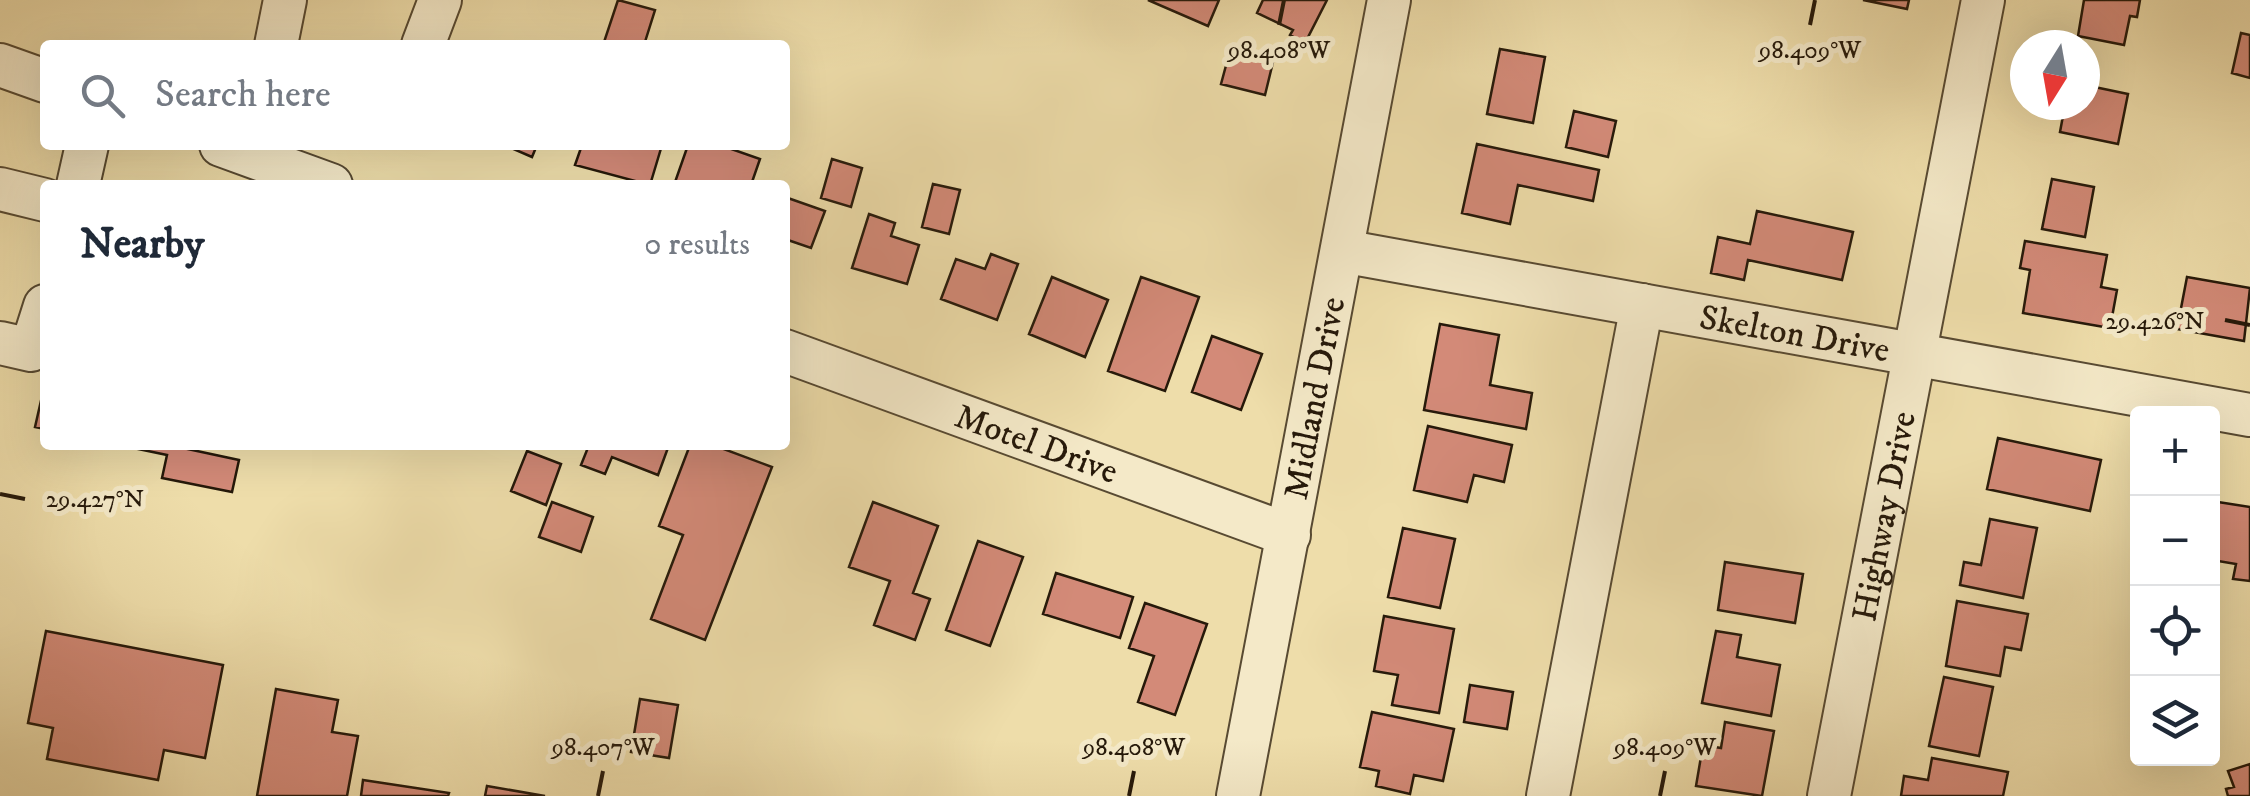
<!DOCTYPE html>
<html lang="en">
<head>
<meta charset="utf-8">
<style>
  body { margin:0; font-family:"IM FELL DW Pica",serif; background:#f2f2f3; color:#1f2937 }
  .controls { position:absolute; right:30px; bottom:30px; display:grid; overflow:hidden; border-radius:10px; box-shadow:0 10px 40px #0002 }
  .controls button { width:90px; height:90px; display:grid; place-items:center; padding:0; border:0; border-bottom:2px solid #e0e1e3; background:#fff; color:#1f2937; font:50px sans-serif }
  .compass { position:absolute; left:2010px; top:30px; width:90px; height:90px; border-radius:50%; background:#fff; box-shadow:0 10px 40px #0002; rotate:191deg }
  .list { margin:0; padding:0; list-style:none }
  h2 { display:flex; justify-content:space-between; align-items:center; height:130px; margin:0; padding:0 40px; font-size:42px }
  h2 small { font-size:32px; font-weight:400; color:#747a83 }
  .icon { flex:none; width:55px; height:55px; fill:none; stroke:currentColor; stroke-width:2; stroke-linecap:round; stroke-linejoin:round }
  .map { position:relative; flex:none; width:2250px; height:796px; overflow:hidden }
  .search { position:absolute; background:#fff; box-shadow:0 10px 40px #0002; left:40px; top:40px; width:750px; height:110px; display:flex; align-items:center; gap:25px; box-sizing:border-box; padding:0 35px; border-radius:10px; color:#747a83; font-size:38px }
  .panel { position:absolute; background:#fff; box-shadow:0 10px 40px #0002; left:40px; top:180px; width:750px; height:270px; border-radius:10px }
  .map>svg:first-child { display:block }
</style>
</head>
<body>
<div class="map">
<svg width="2250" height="796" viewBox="0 0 2250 796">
  <rect width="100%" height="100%" fill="#eda"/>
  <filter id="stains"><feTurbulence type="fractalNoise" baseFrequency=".002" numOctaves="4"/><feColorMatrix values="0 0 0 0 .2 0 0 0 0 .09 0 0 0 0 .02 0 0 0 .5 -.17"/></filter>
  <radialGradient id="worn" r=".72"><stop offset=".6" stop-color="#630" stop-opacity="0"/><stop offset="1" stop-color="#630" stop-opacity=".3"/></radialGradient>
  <path fill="#d38a78" stroke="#26190a" stroke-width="2.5" d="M618,0l37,10 -11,35 -40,-3z
    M1148,0h71l-11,26z
    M1263,0h64l-22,43 -15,-8 3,-5 -36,-17z
    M1863,0h46l-2,9z
    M2084,0h56l-3,17 -7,-1 -6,29 -46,-9z
    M2241,33l9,2v43l-18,-5z
    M1231,47l43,11 -9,37 -44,-11z
    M1500,49l45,8 -12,66 -46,-9z
    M2085,85l43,9 -10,50 -58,-12 5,-27h20z
    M1574,111l42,10 -8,36 -42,-10z
    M1477,144l122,26 -6,31 -75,-16 -8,39 -48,-11z
    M504,145h33l-5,12z
    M582,145h80l-12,40 -75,-20z
    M688,145h32l40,14 -9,26h-77z
    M832,159l30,9 -11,39 -30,-9z
    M2052,179l42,8 -9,50 -43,-8z
    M933,184l27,6 -11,44 -27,-7z
    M785,197l40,14 -14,37 -26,-9z
    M1757,211l96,21 -11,48 -94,-20 -4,20 -33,-7 7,-36 32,7z
    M869,214l26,9 -4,13 28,9 -12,39 -55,-16z
    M2025,241l82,14 -6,32 16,3 -7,38 -87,-15 7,-43 -10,-2z
    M991,254l27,10 -21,56 -56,-21 15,-40 29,10z
    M1052,277l56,23 -23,57 -56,-23z
    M1141,277l58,20 -34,94 -57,-20z
    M2187,277l63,11 -6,53 -67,-12z
    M1440,324l59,11 -9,50 42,8 -6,36 -102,-19z
    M1212,336l50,18 -21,56 -49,-18z
    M45,383v46l-10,-2z
    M1428,426l84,19 -8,37 -30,-7 -7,27 -53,-12z
    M1998,438l103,22 -11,51 -103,-22z
    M119,445h50l70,15 -7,32 -70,-14 5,-23z
    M589,445h80l-11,30 -46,-18 -7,17 -24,-9z
    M690,445h23l59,22 -67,173 -54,-21 32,-84 -24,-9z
    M527,451l34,13 -15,41 -35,-14z
    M552,502l41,15 -12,35 -42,-15z
    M873,502l65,24 -25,67 17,6 -15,41 -41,-15 16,-44 -41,-14z
    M2218,502l32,5v74l-17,-2 3,-15 -24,-4z
    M1990,519l47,9 -14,70 -63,-13 4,-23 17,3z
    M1403,528l52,11 -15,69 -52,-11z
    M978,541l45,16 -33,89 -44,-16z
    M1725,562l78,12 -8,49 -77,-13z
    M1056,573l77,24 -13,41 -77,-24z
    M1957,601l71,13 -7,36 -16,-3 -5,29 -54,-10z
    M1145,603l62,21 -32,91 -37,-13 16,-46 -25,-8z
    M1384,616l70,13 -15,84 -47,-8 6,-30 -24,-4z
    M46,631l177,34 -18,93 -41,-8 -6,30 -111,-21 6,-31 -25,-5z
    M1716,631l25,4 -4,22 43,8 -9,51 -69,-13z
    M1944,677l49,10 -14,69 -50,-10z
    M1470,685l43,7 -6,37 -43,-7z
    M276,689l62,11 -6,32 26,4 -11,60h-90z
    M640,699l38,6 -9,53 -38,-6z
    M1372,712l82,17 -11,52 -29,-6 -4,19 -34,-8 3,-15 -19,-4z
    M1725,722l49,9 -12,65 -66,-10 7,-41 18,3z
    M1932,758l76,14 -5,24h-102l3,-20 24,4z
    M2250,764v32h-22l-2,-7 8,-2 -6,-16z
    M363,780l86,13 -1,3h-87z
    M487,786l58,10h-60z"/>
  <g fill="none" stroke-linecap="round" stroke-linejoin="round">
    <g stroke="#584a32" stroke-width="46">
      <g id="minor">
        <path d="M276,45l9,-45"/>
        <path d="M423,45l17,-45"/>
        <path d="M0,65l45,16"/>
        <path d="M221,145l110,40"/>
        <path d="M78,185l9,-40"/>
        <path d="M0,189l45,11"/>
        <path id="s1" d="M1342,251l908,164"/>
        <path d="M0,343l31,7 14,-44"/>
        <path id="s2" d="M785,351l504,184"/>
        <path id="s3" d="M1238,796l151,-796"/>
        <path d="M1548,796l94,-491"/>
        <path id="s4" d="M1829,796l154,-796"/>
      </g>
    </g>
    <use href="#minor" stroke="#f4e9c8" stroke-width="42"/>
  </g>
  <path fill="none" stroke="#26190a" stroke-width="4" d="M1279,25l5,-25M1810,25l5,-25M2225,320l25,5M0,494l25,5M598,796l5,-25M1129,796l5,-25M1660,796l5,-25"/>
  <g text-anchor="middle" stroke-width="10" stroke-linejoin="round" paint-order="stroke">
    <g font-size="35" fill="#26190a" stroke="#f4e9c8">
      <text dy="12" stroke="none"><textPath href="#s1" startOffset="460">Skelton Drive</textPath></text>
      <text dy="12" stroke="none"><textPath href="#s3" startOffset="405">Midland Drive</textPath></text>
      <text dy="12" stroke="none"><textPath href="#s2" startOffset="268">Motel Drive</textPath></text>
      <text dy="12" stroke="none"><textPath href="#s4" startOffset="285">Highway Drive</textPath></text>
    </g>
  </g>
  <g font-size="25" text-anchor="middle" fill="#26190a" stroke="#f4e9c8" stroke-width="10" stroke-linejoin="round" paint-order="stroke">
    <text x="1279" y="58">98.408°W</text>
    <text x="1810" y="58">98.409°W</text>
    <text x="2155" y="329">29.426°N</text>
    <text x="95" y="507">29.427°N</text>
    <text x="603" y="755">98.407°W</text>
    <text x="1134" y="755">98.408°W</text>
    <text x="1665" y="755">98.409°W</text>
  </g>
  <rect width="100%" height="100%" filter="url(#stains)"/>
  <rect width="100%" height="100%" fill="url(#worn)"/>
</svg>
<div class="controls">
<button>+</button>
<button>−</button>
<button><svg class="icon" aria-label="locate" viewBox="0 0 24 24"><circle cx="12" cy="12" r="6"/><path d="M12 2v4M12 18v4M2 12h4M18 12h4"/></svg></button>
<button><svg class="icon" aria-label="layers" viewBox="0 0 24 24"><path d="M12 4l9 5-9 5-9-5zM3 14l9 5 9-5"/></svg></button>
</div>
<svg class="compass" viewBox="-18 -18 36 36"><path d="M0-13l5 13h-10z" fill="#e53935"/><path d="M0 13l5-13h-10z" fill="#747a83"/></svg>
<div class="search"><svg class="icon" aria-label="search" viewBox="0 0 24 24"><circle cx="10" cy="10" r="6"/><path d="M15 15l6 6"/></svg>Search here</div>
<section class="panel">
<h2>Nearby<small>0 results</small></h2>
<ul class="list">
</ul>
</section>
</div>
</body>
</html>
